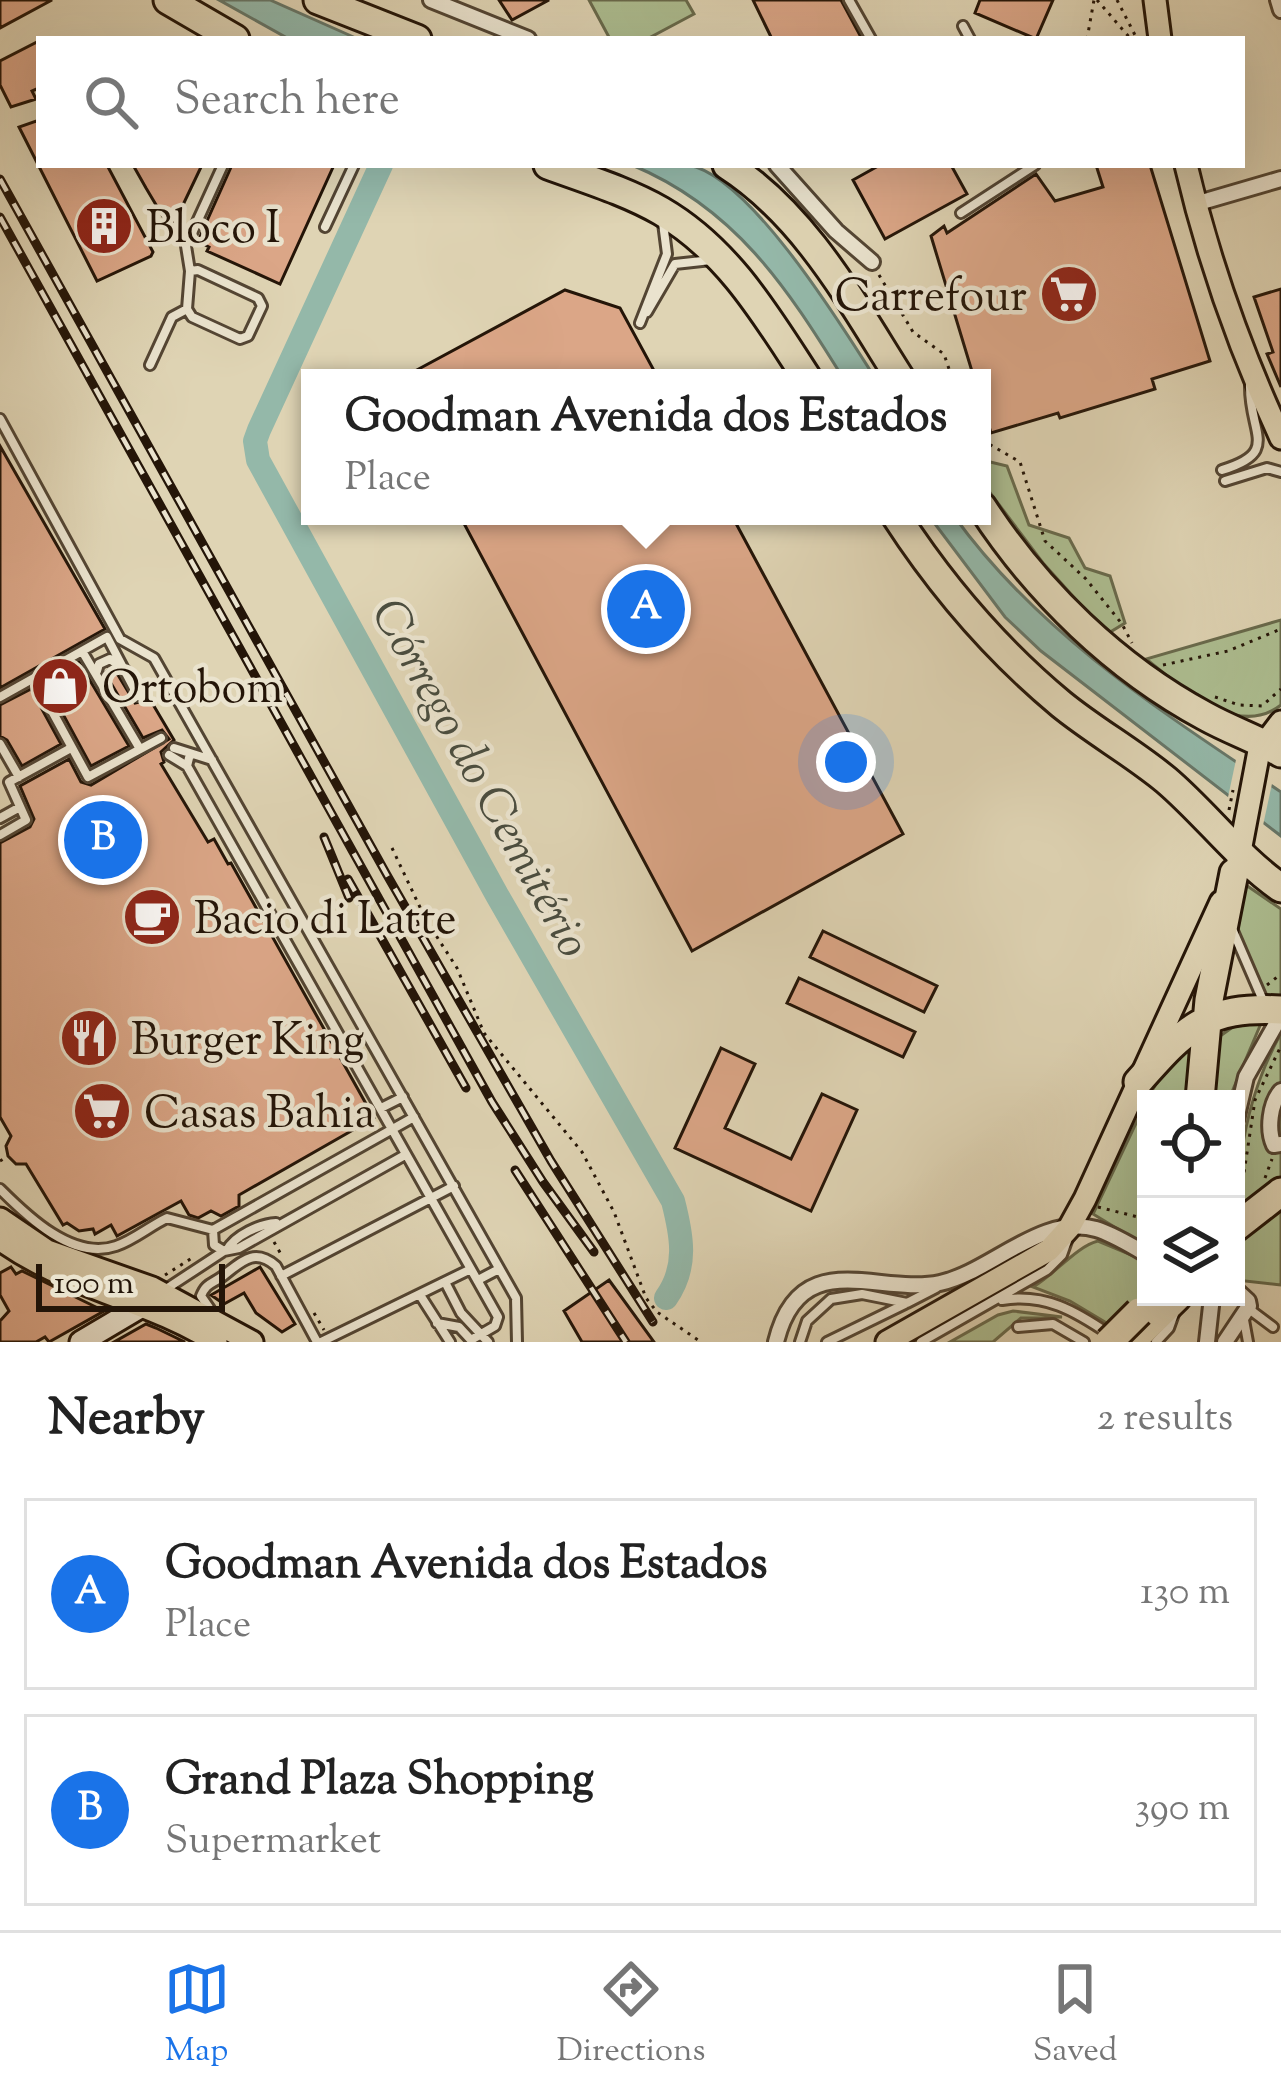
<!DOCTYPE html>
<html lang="en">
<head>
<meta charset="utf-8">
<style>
  body { margin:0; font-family:"Sorts Mill Goudy",serif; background:#f6f6f6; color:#222 }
  .controls { position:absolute; right:36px; bottom:36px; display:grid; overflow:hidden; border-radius:0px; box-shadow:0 12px 48px #0002 }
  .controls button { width:108px; height:108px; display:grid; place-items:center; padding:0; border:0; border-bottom:3px solid #e0e0e0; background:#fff; color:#222; font:60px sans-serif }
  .scale { position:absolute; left:36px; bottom:30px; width:189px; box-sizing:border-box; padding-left:12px; border:6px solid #241508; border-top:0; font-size:33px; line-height:42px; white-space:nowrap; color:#241508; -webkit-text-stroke:9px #eae3ce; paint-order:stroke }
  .you { position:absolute; left:846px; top:762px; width:42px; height:42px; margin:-30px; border:9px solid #fff; border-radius:50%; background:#1a73e8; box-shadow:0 0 0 18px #1a73e833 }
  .badge { display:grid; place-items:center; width:78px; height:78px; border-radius:50%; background:#1a73e8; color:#fff; font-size:39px; font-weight:700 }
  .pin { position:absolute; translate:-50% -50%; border:6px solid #fff; box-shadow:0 3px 12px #0006 }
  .popup { position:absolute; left:301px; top:369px; width:690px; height:156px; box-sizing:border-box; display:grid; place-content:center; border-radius:0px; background:#fff; filter:drop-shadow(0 3px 9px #0005); font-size:39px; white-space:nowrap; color:#767676 }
  .popup b { font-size:45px; color:#222 }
  .popup::after { content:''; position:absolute; left:50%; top:100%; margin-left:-24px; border:24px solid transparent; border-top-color:#fff }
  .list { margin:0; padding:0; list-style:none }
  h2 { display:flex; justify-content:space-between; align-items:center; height:156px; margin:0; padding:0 48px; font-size:51px }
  h2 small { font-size:39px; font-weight:400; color:#767676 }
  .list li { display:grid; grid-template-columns:78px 1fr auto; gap:36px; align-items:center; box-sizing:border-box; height:192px; margin:0 24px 24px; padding:0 24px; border:3px solid #e0e0e0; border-radius:0px }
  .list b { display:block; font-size:45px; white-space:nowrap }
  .list p { margin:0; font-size:39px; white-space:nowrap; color:#767676 }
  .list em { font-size:39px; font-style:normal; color:#767676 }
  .icon { flex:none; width:66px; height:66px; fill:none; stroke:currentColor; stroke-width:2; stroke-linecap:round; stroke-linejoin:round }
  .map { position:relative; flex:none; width:1281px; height:1342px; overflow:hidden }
  .search { position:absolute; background:#fff; box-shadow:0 12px 48px #0002; left:36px; right:36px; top:36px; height:132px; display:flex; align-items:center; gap:30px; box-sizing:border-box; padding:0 42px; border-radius:0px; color:#767676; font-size:45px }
  .sheet { height:588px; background:#fff }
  nav { display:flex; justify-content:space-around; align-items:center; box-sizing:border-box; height:168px; border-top:3px solid #e0e0e0; background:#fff; font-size:33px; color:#767676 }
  nav a { display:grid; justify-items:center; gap:6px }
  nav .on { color:#1a73e8 }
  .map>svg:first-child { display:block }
</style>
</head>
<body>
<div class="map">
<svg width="1281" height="1342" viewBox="0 0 1281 1342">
  <rect width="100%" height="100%" fill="#dfd4b4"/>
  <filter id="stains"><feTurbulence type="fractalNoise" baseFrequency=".00167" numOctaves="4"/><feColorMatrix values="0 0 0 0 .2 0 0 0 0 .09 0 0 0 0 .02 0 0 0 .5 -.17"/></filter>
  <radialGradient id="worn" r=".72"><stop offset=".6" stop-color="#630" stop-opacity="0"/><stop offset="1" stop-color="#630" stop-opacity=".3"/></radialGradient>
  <path fill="#adbe91" stroke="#686a4c" stroke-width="3" d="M589,0h97l8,14 -47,25h-37z
    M982,460l25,6 22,59 40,13 16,30 25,8 15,47 -18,11 -64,-71 -61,-81z
    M1281,620v85c-45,35 -100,-19 -135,-46z
    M1243,883l38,26v87l-12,2 -4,-4 -28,-65 -2,-11z
    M1262,1021l-33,78h-82l33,-55 36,-5 21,-15z
    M1281,1033v252l-45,-5c0,-92 0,-165 45,-247z
    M1146,1102v144l-53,-32z
    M1098,1241l48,20v36h25l-46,37 -55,-33 -37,-14c21,-12 44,-41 65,-46z
    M1013,1311l49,6 -41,1 -28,24h-43l48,-27z"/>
  <path fill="#94b8a9" stroke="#677769" stroke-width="3" d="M219,0h51l88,39h-69z
    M632,165c18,0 38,-3 56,0 61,10 154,161 187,213h-32c-57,-92 -108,-170 -211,-213z
    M929,516h25c85,118 208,196 327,276v44l-240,-185 -36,-34z"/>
  <path fill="#dfd4b4" d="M1237,755l36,24 -11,51 -35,-28z"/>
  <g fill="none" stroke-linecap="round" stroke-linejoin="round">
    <path stroke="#94b8a9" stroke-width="24" d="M381,165l-122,265 -4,11 3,19 239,435 176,306c9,35 15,66 -7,97"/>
  </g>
  <path fill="#dba687" stroke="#241508" stroke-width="3" d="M0,0h52l-52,28z
    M499,0h50l-37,20z
    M753,0h88l21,39h-90z
    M980,0h73l-17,39 -61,-26z
    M39,41v47l-7,3 4,8 -25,8 -11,-22v-24z
    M39,120v45h68l46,87 -2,4 -54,25 -78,-154z
    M133,165h69l-31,65 -25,-42z
    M232,165h102l-54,119 -73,-33 2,-4 -11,-6z
    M880,165h71l16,29 -82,45 -32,-59z
    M1096,165h54l60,196 -58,18 3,10 -95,29 -2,-5 -67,20 -9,-29v-26h-8l-43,-142 13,-10 3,7 89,-59 19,27 48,-14z
    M1281,289v98l-14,-33 6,-2 -19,-55z
    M565,290l55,18 38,70h-256z
    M0,446l105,183 -105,59z
    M460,516h272l171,318 -211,117z
    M79,662l50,84 -38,20 -46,-85z
    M109,669l9,6 17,28 9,-2 1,-10 29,49 -13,12 3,10 -3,2 47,78 6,-3 14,25 3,-1 143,255 -135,77v11l-18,10 -10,-5 -13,7 -9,-3 -8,-14 -64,35 -6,-11 -16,9 -2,-5 -14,2 -12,-8 -4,2 -37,-61h-10l-8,-8 -2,-10 5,-10 -11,-19v-274l30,-16 4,-8 -14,-33 49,-27 12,23 10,3 78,-46 -7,-9 -19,8 -38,-65z
    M31,689l30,55 -39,22 -15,-26 -7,-4v-31z
    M823,931l114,55 -13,26 -114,-55z
    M799,978l116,54 -12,25 -116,-54z
    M721,1048l34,16 -30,64 66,31 31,-65 35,16 -46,101 -136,-63z
    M11,1267l5,7 6,-3 82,40 -55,31 -4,-5 -9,5h-36v-21l9,-10 -9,-16v-22z
    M260,1267l35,57 -13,8 -26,-19 -12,-20 -20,11 -13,-9z
    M609,1280l45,62h-72l-18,-31z
    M146,1324l10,4 29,14h-71z"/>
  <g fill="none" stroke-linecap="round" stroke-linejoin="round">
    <g stroke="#534533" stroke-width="14">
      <path id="lane" d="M849,0l22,39
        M963,26l7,13
        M961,213l74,-48
        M325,227l29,-62
        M187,309l5,8 48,22 8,-3 14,-30 -4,-8 -60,-28 -8,1
        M187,309l3,-38 -4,-25 37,-81
        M647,312l28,-48 36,-4
        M640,323l27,-69 -4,-31
        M150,365l22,-48 15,-8
        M0,419l120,220 34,19 362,640 1,44
        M1222,470c59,-18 27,-36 28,-85
        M1225,481l42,-13 14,4
        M82,651l58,98
        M97,671l2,-7 11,-5 15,11
        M34,678l54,99 73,-39
        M0,697l107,-60 31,59
        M0,744l19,33
        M174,748l38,12
        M190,754l-3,12 311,551 -3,9 -24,14 -12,-13 -22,-4
        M169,755l18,11
        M0,818l20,-11
        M0,835l26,-15 -17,-38 62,-34
        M1233,931l32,74
        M381,1108l22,-11
        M0,1189c27,27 73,72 116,57 18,-6 34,-20 51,-28l46,12 201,-113
        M213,1230l1,15 10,6
        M227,1250c8,-15 33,-26 49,-27
        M281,1276l173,-90
        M478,1280l21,-11
        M445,1282l16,31 27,29
        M163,1291l61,-40 15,-3 166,-93
        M420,1295l30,47
        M1002,1300c43,-7 73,11 107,34
        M210,1309l-9,-13c5,-13 11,-12 22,-20 18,-14 31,-29 53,-10l41,76
        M1249,1309l24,18
        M1244,1320l4,22
        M1018,1327l35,-3 31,18
        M321,1342l150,-73
        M800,1342l7,-21 24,-22 31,-5 45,9 29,-15
        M827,1342l78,-38
        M921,1342l126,-72 15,-15 5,-14
        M1156,1342l13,-14 5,-14"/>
    </g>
    <g stroke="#534533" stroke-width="20">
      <path id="street" d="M431,0l97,39
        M1278,0l3,10
        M777,165l59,66 36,31
        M1195,204l86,-25
        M1281,1091c-11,12 -14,39 -7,54l7,-1
        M1236,1120l10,-43 35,-62
        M776,1342c24,-98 102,-46 164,-59 51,-11 101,-69 156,-54 17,5 34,16 50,25
        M1207,1342l5,-45
        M1225,1342l24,-36 -1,-5 -12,-11"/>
    </g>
    <g stroke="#241508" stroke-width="27">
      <path id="secondary" d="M81,1342l71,-42"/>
    </g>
    <g stroke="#241508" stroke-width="27">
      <path id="primary" d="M1155,0l5,39
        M1186,165c22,94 54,185 95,273
        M1238,862l21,-111 22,-29
        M0,1219l47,32 105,37 100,54
        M0,1239c65,48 147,60 216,103
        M887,1342l162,-92 20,-22 16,-29 136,-297"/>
    </g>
    <g stroke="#241508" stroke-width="33">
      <path id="highway" d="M168,0l67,39
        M318,0l99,39
        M548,165c38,14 78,26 113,46 67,39 105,104 146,167
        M727,165c79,51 124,136 173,213
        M982,507c55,85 134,161 223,209 25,14 52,23 76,37
        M896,516c46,71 99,133 165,188 33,27 71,48 105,76 40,34 72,78 115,108
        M1138,1082c47,-53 67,-76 143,-72
        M1200,1099l9,-99 25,-127
        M1236,1227l45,-35
        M1131,1342l46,-45"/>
    </g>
    <path stroke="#241508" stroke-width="3" stroke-dasharray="3 6" stroke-linecap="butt" d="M1097,0l33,38
      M1117,0l19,37 -4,1
      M1087,39l7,-39
      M879,275l34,57 31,22 8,24
      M982,440l38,22 25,79 41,38 36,45 10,19
      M1163,665l65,-14 53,-22
      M1215,697l24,8 23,1 19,-17
      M1229,810l4,-20
      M392,848l34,72 31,48 27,65 98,119 32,60 32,86 11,14 44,30
      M1267,985l14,-11
      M1146,1113l-5,32 5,52
      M0,1161l8,-5
      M1265,1178l7,-19
      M1240,1199l15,-99 26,-54
      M1098,1207l48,12
      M274,1242l8,14
      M165,1275l27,-17
      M314,1313l10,17"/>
    <use href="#lane" stroke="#eae3ce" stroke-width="8"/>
    <use href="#street" stroke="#eae3ce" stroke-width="14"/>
    <use href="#secondary" stroke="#eae3ce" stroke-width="21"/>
    <use href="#primary" stroke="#dfd4b4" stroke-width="21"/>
    <use href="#highway" stroke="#dfd4b4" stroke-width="27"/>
    <g stroke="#241508" stroke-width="9">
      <path id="rail" d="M0,179l387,696 164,286 102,161
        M0,217l492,885 51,80 51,70
        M324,837l25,61
        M348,879l118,209
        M515,1170l111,172"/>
    </g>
    <use href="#rail" stroke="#eae3ce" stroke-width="4.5" stroke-dasharray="14" stroke-linecap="butt"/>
    <g stroke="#241508" stroke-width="33" stroke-linecap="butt">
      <path id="highway-bridge" d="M1109,1342l30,-30"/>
    </g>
    <use href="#highway-bridge" stroke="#dfd4b4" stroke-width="27"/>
  </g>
  <defs>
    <g id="building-disc" transform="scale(3)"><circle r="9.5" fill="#8f2418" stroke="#eae3ce"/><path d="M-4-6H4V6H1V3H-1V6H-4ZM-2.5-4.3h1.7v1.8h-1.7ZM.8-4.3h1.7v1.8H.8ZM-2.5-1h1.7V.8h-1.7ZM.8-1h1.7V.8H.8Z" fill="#fff"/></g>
    <g id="supermarket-disc" transform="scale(3)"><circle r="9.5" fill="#8f2418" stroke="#eae3ce"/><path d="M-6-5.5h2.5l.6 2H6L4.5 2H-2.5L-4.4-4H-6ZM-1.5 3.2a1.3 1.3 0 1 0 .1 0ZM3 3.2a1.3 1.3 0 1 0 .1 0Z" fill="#fff"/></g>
    <g id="shop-disc" transform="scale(3)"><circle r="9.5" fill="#8f2418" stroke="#eae3ce"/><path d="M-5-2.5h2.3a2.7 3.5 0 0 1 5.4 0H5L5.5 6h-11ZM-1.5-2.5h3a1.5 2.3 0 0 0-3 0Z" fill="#fff"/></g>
    <g id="cafe-disc" transform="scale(3)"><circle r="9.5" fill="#8f2418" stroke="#eae3ce"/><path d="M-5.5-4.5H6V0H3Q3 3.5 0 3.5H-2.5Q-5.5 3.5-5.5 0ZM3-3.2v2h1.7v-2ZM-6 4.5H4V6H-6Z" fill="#fff"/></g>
    <g id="restaurant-disc" transform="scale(3)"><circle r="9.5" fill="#8f2418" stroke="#eae3ce"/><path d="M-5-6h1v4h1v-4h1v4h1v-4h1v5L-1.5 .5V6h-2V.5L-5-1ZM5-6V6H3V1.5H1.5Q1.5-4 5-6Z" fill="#fff"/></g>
  </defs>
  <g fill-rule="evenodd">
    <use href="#building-disc" x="104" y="226"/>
    <use href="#supermarket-disc" x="1069" y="294"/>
    <use href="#shop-disc" x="60" y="686"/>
    <use href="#cafe-disc" x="152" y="917"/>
    <use href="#restaurant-disc" x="89" y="1038"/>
    <use href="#supermarket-disc" x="102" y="1111"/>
  </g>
  <g text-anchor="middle" stroke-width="9" stroke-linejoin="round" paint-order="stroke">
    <g font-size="45" fill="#241508" stroke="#eae3ce" text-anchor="start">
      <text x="146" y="242">Bloco I</text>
      <text x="1027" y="310" text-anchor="end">Carrefour</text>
      <text x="102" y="702">Ortobom</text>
      <text x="194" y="933">Bacio di Latte</text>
      <text x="131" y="1054">Burger King</text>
      <text x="144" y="1127">Casas Bahia</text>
    </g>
    <g font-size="48" font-style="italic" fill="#4b4e40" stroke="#eae3ce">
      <text transform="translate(483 777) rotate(61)" y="17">Córrego do Cemitério</text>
    </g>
  </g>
  <rect width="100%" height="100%" filter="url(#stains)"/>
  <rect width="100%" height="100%" fill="url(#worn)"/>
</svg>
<div class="controls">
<button><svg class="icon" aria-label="locate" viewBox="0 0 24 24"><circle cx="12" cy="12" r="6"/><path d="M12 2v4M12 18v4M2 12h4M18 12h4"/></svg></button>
<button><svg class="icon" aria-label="layers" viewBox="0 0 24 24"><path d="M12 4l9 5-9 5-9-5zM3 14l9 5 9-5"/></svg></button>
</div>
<div class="scale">100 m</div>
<div class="you"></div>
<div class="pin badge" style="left:646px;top:609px">A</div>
<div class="popup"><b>Goodman Avenida dos Estados</b>Place</div>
<div class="pin badge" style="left:103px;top:840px">B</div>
<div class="search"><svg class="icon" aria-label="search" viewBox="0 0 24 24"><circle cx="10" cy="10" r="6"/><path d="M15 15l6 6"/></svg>Search here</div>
</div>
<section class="sheet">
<h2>Nearby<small>2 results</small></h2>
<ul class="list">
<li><span class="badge">A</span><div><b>Goodman Avenida dos Estados</b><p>Place</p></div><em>130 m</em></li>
<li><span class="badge">B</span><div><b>Grand Plaza Shopping</b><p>Supermarket</p></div><em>390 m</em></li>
</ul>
</section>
<nav>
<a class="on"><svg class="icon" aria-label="map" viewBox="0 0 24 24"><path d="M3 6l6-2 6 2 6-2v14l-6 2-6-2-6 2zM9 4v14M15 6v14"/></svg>Map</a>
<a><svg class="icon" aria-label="directions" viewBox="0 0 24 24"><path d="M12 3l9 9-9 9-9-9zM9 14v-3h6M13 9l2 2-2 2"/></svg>Directions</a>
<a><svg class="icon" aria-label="saved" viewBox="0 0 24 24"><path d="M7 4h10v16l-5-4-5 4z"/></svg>Saved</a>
</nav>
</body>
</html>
